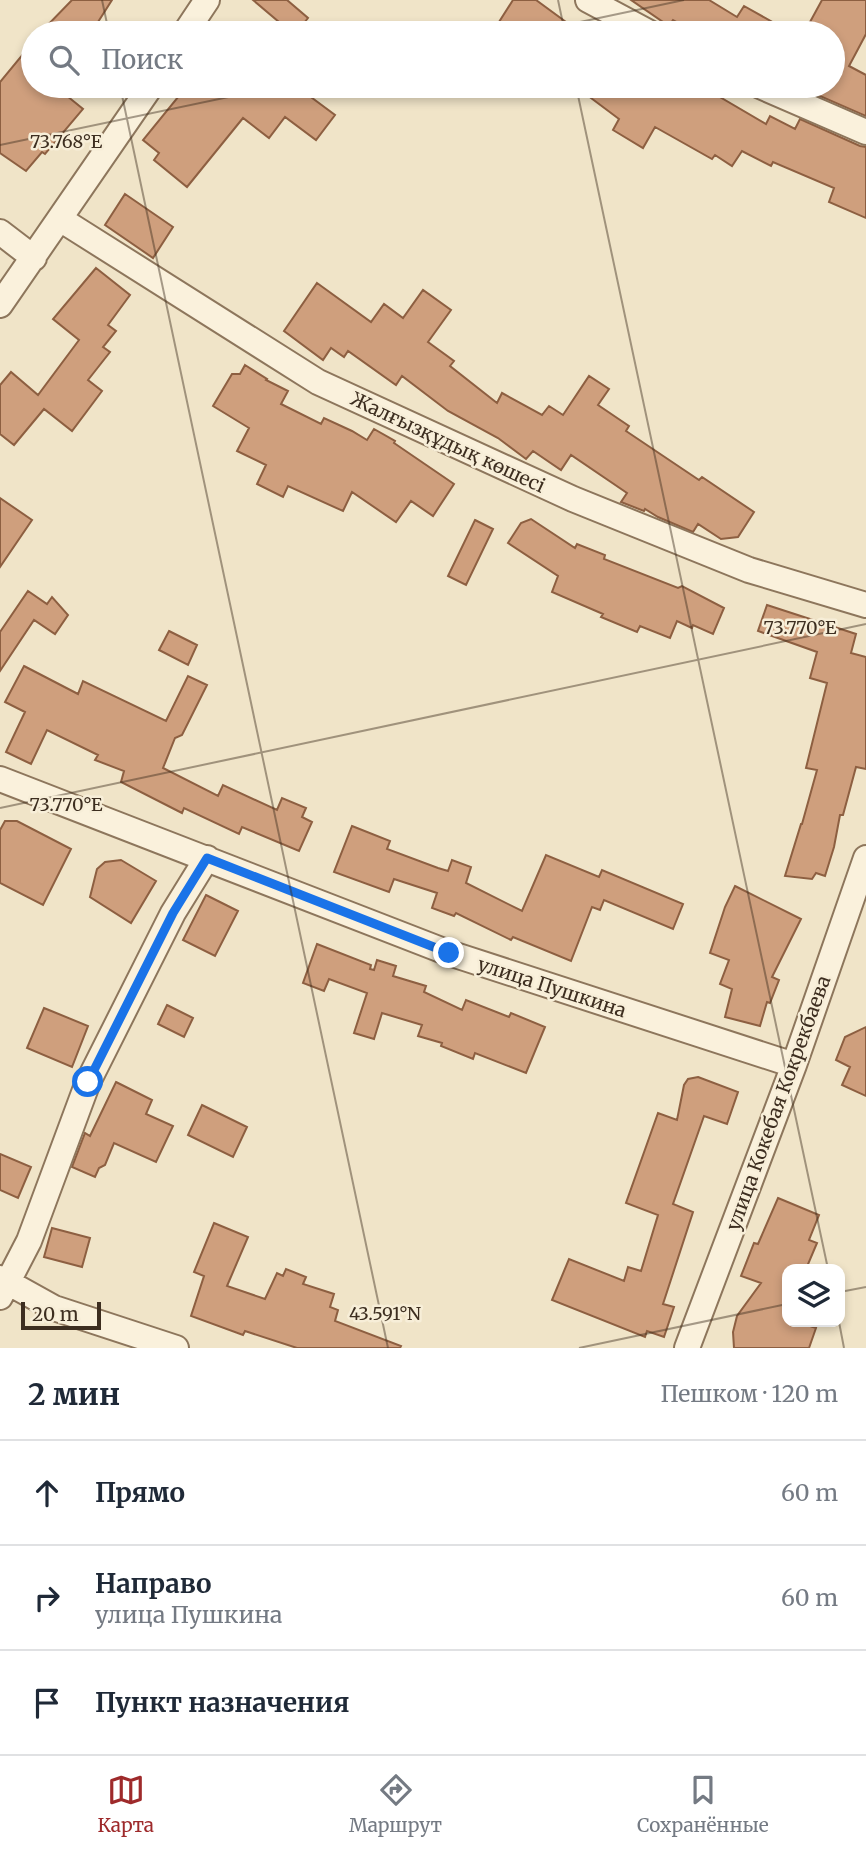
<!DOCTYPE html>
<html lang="ru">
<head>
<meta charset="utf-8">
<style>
  body { margin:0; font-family:Merriweather,serif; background:#f6f6f7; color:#1f2937 }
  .controls { position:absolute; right:21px; bottom:21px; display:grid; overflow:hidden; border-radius:14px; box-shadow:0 4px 10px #0003 }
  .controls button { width:63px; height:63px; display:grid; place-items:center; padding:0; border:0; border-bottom:2px solid #e0e1e3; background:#fff; color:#1f2937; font:35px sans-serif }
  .scale { position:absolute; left:21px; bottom:18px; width:80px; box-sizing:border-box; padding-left:7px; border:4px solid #3d2e20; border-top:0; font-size:19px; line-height:24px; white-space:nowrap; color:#3d2e20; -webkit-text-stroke:5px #f7eed8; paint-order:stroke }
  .stop { position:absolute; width:21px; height:21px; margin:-16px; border:5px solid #1a73e8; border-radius:50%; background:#fff }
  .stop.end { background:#1a73e8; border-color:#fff; box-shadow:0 2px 7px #0008 }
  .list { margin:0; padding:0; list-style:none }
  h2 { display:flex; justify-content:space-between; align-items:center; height:91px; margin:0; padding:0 28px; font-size:30px }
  h2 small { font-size:23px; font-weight:400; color:#747a83 }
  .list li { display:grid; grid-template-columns:46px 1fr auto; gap:21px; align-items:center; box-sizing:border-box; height:105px; padding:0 28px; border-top:2px solid #e0e1e3 }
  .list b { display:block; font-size:26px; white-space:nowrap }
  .list p { margin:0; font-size:23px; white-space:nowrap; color:#747a83 }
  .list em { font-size:23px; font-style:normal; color:#747a83 }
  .icon { flex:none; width:38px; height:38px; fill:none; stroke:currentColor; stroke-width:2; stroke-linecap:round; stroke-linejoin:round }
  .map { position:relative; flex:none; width:866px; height:1348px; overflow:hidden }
  .search { position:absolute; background:#fff; box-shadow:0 4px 10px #0003; left:21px; right:21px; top:21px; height:77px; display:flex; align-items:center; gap:18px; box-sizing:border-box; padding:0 24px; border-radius:38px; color:#747a83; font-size:26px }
  .sheet { height:406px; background:#fff }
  nav { display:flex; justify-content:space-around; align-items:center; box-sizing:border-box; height:98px; border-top:2px solid #e0e1e3; background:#fff; font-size:19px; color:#747a83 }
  nav a { display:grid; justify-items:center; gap:4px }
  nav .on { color:#9e2a2b }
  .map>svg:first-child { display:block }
</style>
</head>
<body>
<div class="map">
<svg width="866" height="1348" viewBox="0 0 866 1348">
  <rect width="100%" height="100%" fill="#f0e4c8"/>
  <path fill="#cf9f7d" stroke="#8d5f41" stroke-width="2" d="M72,0h40l-21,33h-51z
    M253,0h34l21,18 -12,15h-4z
    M513,0h23l45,33h-89z
    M631,0h78l28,17 7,-11 48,27h-96l-23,-13 -4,6z
    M822,0h44v34l-17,32 17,9v41l-53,-23 4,-7h16v-53h-29z
    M33,42v44h43l-9,10 16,13 -38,45 -3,-2 -16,19 -26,-18v-71z
    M187,86h109l39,29 -19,25 -31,-23 -16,21 -26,-20 -56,69 -33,-27 5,-7 -16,-13z
    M575,86h126l65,38 4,-8 25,13 5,-10 60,27 6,1v71l-37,-16 5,-14 -61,-26 -2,4 -29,-15 -10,15 -17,-11 -3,4 -57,-32 -12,21 -30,-18 6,-11z
    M125,194l48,33 -20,31 -48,-33z
    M96,268l34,27 -22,30 8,6 -13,16 7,5 -22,28 14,11 -30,40 -28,-22 -30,36 -14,-11v-49l11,-13 27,23 41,-55 -26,-21z
    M317,283l54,39 13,-18 19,14 20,-28 28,20 -23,32 26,19 -4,5 47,37 5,-10 40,22 7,-9 14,9 26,-39 20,13 -11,16 31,21 -3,5 73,49 3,-3 52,35 -16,25 -17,2 -23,-15 -5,8 -35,-15 -13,-8 -1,2 -23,-9 6,-9 -56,-38 -10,15 -28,-19 -7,8 -28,-21 -50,-27 -46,-35 -6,9 -48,-34 -4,6 -13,-9 -8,12 -39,-29z
    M245,365l22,14 -1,1 22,11 -7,13 40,20 3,-6 28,13 15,9 7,-11 21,12 -1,2 60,41 -21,32 -22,-15 -15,21 -44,-30 -9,19 -55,-25 -5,11 -26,-13 9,-19 -29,-14 12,-23 -36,-22 19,-32h8z
    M0,498l32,22 -32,47z
    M531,519l44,29 2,-4 28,11 -1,4 74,29 4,-2 42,22 -11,26 -20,-9 -1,3 -15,-7 -7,17 -30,-12 -3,6 -36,-15 2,-3 -51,-22 6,-16 -50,-33 13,-20z
    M475,520l18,9 -27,56 -18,-9z
    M28,591l19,13 5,-7 16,18 -13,19 -21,-14 -34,51v-39z
    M767,605l89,29 -5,19 15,4v112l-10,-2 -13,48h-3l-6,32 -9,29 -9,-3 -4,6 -27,-3 16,-52h1l15,-54 -11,-2 21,-85 -17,-5 7,-26 -59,-21z
    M169,631l28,14 -9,20 -29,-15z
    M24,666l54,28 5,-13 83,40 22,-45 19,9 -25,50 -7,3 -12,30 55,28 5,-11 54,25 5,-12 24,10 -4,9 10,5 -13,29 -57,-24 -3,7 -55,-26 -2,5 -61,-31 3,-11 -29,-11 3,-5 -51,-25 -16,34 -25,-12 19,-40 -20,-10z
    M5,821h12l54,28 -28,56 -43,-22v-53z
    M352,826l38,15 -3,8 51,19 10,3 4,-11 19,7 -5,16 56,28 24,-56 53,22 3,-7 81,34 -10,25 -69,-29 -4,10 -8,-3 -21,54 -58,-24 -2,3 -55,-27 -2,3 -22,-8 5,-15 -43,-14 -5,13 -55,-20z
    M121,860l35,21 -25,42 -41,-26 7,-28 8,-7z
    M735,886l66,33 -29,58 7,3 -9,23 -3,-1 -7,24 -35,-9 7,-28 -12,-5 9,-24 -19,-7 15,-46z
    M206,895l32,16 -23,45 -32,-16z
    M317,944l54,21 -1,4 4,1 3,-10 19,6 -3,10 33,10 -2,6 38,18 4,-10 43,17 2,-4 34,14 -19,46 -51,-20 -2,6 -32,-13 1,-3 -24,-7 4,-11 -40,-12 -8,26 -20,-6 13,-40 -38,-14 -5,12 -21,-8z
    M167,1005l26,13 -9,19 -26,-13z
    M44,1008l44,18 -16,41 -45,-19z
    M866,1027v69l-24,-11 8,-18 -14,-7 9,-23z
    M698,1077l40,15 -11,32 -23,-8 -31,88 20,8 -30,92 11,3 -10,30 -17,-6 -2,6 -93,-37 17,-41 55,22 4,-14 13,4 17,-56 -32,-12 32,-90 19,7 7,-35 4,-6z
    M116,1082l36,18 -6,14 27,12 -17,36 -42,-19 -9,22 -6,3 -4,9 -23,-10 13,-34 5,3z
    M202,1105l45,22 -14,30 -45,-22z
    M0,1154l31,13 -13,31 -18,-8z
    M778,1198l41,17 -10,25 8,3 -11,26h-19v53h11l18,6 -7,20h-75l-1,-16 4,-16 24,-33 -20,-7 13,-33 4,1z
    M214,1223l34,14 -21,49 38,13 12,-26 6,3 3,-7 20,8 -3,7 31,10 -4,13 8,3 -3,11 66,25 -1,2h-103l-52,-17 -2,4 -52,-19 13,-40 -10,-4z
    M52,1228l38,10 -8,29 -38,-10z"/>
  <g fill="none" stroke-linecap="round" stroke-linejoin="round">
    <g stroke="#8d765c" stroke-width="28">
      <path id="street" d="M588,0l62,33
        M185,33l22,-33
        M760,86l106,46
        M60,219l258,163 255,117 176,71 117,35
        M0,232l34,26
        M0,305l151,-219
        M0,779l449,174 345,112
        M0,1278l54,30 122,40
        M0,1297l29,-56 59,-159 85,-169 34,-55
        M687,1348l107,-283 72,-207"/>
    </g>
    <use href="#street" stroke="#faf1dc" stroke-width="24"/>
  </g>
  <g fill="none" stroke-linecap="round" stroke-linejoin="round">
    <path stroke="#1a73e8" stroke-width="9" d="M88,1082l85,-169 34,-55 242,95"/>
  </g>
  <path fill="none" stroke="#3d2e20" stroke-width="2" stroke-opacity="0.45" d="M102,0l7,33M558,0l7,33M528,33l156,-33M120,86l268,1262M576,86l252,1183M0,145l281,-59M0,808l866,-184M840,1292l26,-5M839,1322l5,26M579,1348l208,-44"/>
  <g text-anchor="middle" stroke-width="5" stroke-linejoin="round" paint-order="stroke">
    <g font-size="19" fill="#3d2e20" stroke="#f7eed8">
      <text transform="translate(448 442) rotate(25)" y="7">Жалғызқұдық көшесі</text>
      <text transform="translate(552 987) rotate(18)" y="7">улица Пушкина</text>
      <text transform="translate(778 1103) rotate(-70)" y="7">улица Кокебая Кокрекбаева</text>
    </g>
  </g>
  <g font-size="18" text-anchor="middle" fill="#3d2e20" stroke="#f7eed8" stroke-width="5" stroke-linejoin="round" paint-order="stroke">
    <text x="66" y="148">73.768°E</text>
    <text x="800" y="634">73.770°E</text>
    <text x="66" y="811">73.770°E</text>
    <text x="385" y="1320">43.591°N</text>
  </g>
</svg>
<div class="controls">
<button><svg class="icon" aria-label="layers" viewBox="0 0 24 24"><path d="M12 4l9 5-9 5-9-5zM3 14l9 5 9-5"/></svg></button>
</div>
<div class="scale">20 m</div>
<div class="stop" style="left:88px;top:1082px"></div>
<div class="stop end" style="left:449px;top:953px"></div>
<div class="search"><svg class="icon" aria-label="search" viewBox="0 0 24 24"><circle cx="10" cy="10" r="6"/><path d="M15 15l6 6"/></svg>Поиск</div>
</div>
<section class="sheet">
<h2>2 мин<small>Пешком · 120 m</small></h2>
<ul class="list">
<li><svg class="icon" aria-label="ahead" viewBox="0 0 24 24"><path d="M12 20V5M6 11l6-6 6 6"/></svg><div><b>Прямо</b></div><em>60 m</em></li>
<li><svg class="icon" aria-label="right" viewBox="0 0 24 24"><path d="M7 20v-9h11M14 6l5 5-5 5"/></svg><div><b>Направо</b><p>улица Пушкина</p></div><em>60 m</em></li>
<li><svg class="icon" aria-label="arrive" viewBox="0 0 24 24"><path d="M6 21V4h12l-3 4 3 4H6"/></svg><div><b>Пункт назначения</b></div></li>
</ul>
</section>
<nav>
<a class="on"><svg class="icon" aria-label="map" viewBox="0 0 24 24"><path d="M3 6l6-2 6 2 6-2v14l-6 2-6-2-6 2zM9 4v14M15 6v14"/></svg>Карта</a>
<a><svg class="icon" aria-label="directions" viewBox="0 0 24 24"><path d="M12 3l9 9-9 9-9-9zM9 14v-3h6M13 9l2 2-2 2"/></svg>Маршрут</a>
<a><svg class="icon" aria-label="saved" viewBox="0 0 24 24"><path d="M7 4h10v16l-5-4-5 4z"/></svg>Сохранённые</a>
</nav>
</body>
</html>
